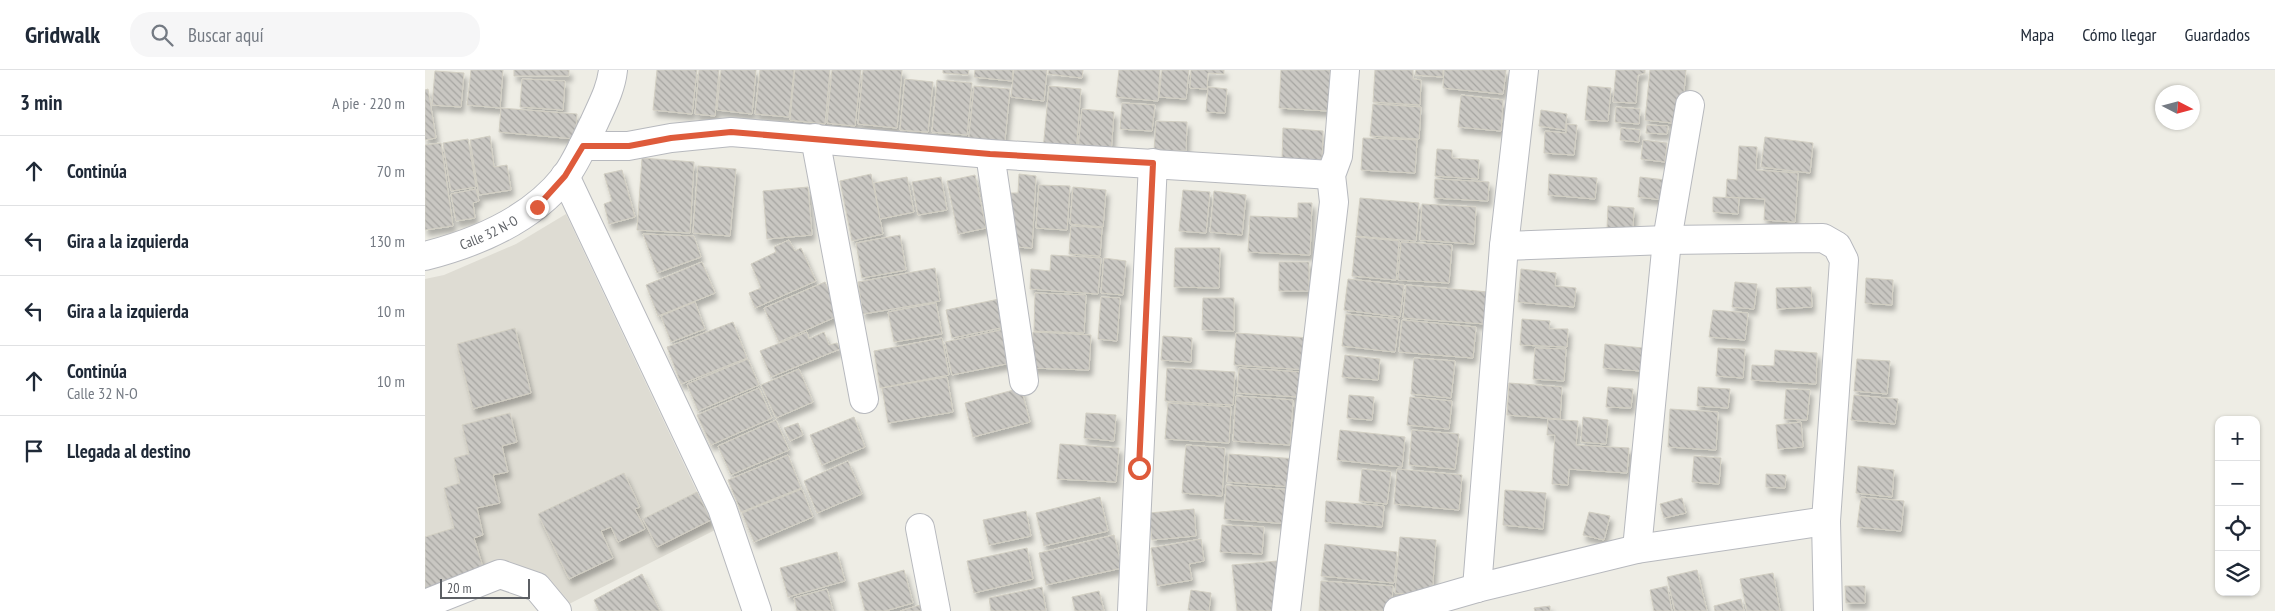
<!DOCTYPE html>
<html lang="es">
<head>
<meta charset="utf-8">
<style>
  body { margin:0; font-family:"PT Sans Narrow",sans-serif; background:#f6f6f7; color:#1f2937 }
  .controls { position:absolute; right:15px; bottom:15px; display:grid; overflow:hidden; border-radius:10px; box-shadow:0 1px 4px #0004 }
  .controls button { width:45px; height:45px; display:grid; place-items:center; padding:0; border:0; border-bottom:1px solid #e0e1e3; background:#fff; color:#1f2937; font:25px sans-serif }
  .compass { position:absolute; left:1730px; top:15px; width:45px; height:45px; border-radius:50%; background:#fff; box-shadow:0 1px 4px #0004; rotate:96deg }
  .scale { position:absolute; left:15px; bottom:12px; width:90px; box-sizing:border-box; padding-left:5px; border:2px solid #5c5f64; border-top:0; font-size:14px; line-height:18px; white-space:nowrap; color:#5c5f64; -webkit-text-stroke:4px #fff; paint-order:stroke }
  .stop { position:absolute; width:15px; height:15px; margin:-11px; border:4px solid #de5b3b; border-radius:50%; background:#fff }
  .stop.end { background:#de5b3b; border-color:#fff; box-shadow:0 1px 5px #0008 }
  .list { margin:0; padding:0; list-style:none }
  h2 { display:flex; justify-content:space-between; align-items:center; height:65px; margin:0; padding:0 20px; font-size:21px }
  h2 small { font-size:16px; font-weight:400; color:#747a83 }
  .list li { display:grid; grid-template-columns:32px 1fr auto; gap:15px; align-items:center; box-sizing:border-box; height:70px; padding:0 20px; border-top:1px solid #e0e1e3 }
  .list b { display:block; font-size:19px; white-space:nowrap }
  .list p { margin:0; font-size:16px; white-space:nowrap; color:#747a83 }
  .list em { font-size:16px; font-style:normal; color:#747a83 }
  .icon { flex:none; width:28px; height:28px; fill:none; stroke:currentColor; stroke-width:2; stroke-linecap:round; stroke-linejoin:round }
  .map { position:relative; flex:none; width:1850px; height:541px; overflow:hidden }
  header { display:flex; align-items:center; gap:30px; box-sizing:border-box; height:70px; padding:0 25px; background:#fff; border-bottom:1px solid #e0e1e3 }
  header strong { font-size:24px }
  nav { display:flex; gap:28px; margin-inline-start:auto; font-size:18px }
  .search { width:350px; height:45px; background:#f6f6f7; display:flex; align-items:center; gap:12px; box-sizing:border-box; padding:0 18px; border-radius:20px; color:#747a83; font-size:19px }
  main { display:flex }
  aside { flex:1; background:#fff }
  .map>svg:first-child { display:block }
</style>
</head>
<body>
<header>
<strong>Gridwalk</strong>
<div class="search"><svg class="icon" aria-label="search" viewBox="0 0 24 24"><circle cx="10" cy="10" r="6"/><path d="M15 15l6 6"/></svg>Buscar aquí</div>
<nav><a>Mapa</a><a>Cómo llegar</a><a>Guardados</a></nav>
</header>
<main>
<aside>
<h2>3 min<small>A pie · 220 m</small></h2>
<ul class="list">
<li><svg class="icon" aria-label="ahead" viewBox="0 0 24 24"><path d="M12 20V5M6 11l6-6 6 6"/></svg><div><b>Continúa</b></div><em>70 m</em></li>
<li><svg class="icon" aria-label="left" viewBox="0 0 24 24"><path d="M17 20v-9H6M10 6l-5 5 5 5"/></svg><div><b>Gira a la izquierda</b></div><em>130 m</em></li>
<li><svg class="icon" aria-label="left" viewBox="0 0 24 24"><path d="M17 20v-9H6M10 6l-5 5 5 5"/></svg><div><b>Gira a la izquierda</b></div><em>10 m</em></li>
<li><svg class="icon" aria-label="ahead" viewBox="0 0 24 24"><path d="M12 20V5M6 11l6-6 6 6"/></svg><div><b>Continúa</b><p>Calle 32 N-O</p></div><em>10 m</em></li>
<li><svg class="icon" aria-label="arrive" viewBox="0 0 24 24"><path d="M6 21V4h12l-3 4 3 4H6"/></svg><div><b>Llegada al destino</b></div></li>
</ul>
</aside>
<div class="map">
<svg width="1850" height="541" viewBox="0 0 1850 541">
  <defs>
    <pattern id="building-back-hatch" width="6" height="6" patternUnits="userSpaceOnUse" patternTransform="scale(1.25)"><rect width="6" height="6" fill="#c9c7c2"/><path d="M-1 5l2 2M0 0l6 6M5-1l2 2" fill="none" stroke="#a6a5a1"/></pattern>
    <filter id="shadow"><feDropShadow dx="3" dy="5.5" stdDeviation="2.5" flood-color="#0004"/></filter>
  </defs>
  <rect width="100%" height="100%" fill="#eeede5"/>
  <path fill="#dedcd3" d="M141,144l149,316 -146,74 -35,-33 -27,-6 -82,32v-318l19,-4 72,-31z"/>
  <path fill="url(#building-back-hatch)" stroke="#d2cfc3" filter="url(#shadow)" d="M46,0h32l-3,38 -33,-3z
    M89,0h55v6h-55z
    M232,0h40l-5,44 -39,-4z
    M274,0h20l-4,46 -20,-2z
    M296,0h35l-4,44 -35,-4z
    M335,0h34l-5,47 -34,-3z
    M370,0h35l-5,54 -35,-4z
    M407,0h29l-6,56 -28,-3z
    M438,0h39l-5,58 -39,-4z
    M518,0h26l-1,5 -25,-2z
    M550,0h38l-1,11 -38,-4z
    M589,0h33l-3,31 -33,-4z
    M624,0h34l-1,8 -34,-4z
    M694,0h41l-2,31 -42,-4z
    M737,0h27l-3,29 -27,-2z
    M766,0h33v4l-16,-1 -1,16 -17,-1z
    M856,0h49l-2,41 -49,-3z
    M950,0h38v9l8,1 -1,25 -47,-3z
    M991,0h27v7l-28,-2z
    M1019,0h62l-3,24 -60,-6z
    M1191,0h29v3l-7,2 -2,28 -23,-1z
    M1225,0h36l-5,54 -36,-4z
    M10,1l29,2 -3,34 -29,-2z
    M97,9l43,2 -2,29 -43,-3z
    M480,9l28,3 -5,50 -28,-2z
    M512,10l35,3 -5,52 -35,-3z
    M549,16l36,3 -6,61 -36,-4z
    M624,16l32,3 -5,64 -33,-3z
    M1163,16l23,2 -3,33 -23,-1z
    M783,17l19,2 -2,24 -19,-1z
    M3,19l8,49 -11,2v-50z
    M1036,25l42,5 -2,31 -43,-4z
    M697,33l33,2 -3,26 -32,-2z
    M948,34l48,3 -2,32 -49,-3z
    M1191,37l24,2 -1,15 -24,-2z
    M76,38l76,6 -2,25 -76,-7z
    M657,39l32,3 -3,41 -33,-3z
    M1116,40l26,4 -2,16 -26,-4z
    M731,51l31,1 -1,29 -32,-1z
    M1142,54l10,1 -3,30 -30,-2 1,-22 21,2z
    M1222,55l21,1 -1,8 -21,-1z
    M858,58l40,3 -1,30 -40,-2z
    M1196,58l19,2 -1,12 -19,-2z
    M65,66l4,31 13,-2 4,25 -32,5 -9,-55z
    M1340,67l48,6 -3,30 -49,-6z
    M938,68l54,2 -2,33 -54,-3z
    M43,69l8,48 -25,4 -8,-48z
    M1218,70l24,3 -2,19 -24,-3z
    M16,73l12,83 -28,4v-85z
    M1314,76l18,1 -1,23 42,3 -3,49 -31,-2 1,-21 -39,-2 1,-18 10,1z
    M1012,79l15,1v8l27,2 -1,19 -43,-3z
    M217,88l52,4 -4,71 -53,-3z
    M273,96l38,3 -6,67 -37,-3z
    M197,100l13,47 -26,7 -5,-20 8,-3 -8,-27z
    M446,104l12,60 -31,7 -12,-60z
    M594,104l17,2 -4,72 -17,-1 -8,-54h11z
    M1124,104l48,4 -2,21 -47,-4z
    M550,105l11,53 -28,6 -11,-53z
    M482,107l7,35 -34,7 -6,-36z
    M516,107l6,33 -29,5 -6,-33z
    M1215,107l26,3 -2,20 -26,-3z
    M1010,109l54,3 -1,19 -54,-3z
    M614,115l31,1 -3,44 -31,-2z
    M383,117l4,48 -45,4 -4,-48z
    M648,117l33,3 -3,37 -33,-3z
    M51,119l3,12 -6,2 2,15 -19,3 -5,-27z
    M758,120l27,2 -4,41 -27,-2z
    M789,121l32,4 -4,40 -32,-3z
    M1288,127l26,1 -1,16 -25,-2z
    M935,128l59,5 -3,38 -60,-5z
    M873,133h14l-2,52 -62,-3 2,-36 48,2z
    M997,134l54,3 -2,37 -54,-4z
    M1183,136l26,2 -1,21 -26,-1z
    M646,156l31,2 -2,28 -31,-2z
    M218,164l51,2 7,21 -44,16z
    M475,165l6,35 -44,8 -6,-35z
    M931,167l43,4 -3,39 -44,-4z
    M364,170l6,11 6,-3 15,33 -61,27 -6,-15 12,-5 -10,-24 25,-12 -2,-5z
    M976,172l51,3 -3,38 -51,-3z
    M750,178h45l-1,40 -45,-1z
    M626,185l50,3 -3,36 -68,-5 1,-20 19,2z
    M679,188l22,3 -3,34 -22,-2z
    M277,192l13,31 -57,23 -12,-31z
    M854,192h30v29h-30z
    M510,198l5,33 -77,13 -5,-32z
    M1096,199l35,4 -1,13 21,2 -2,19 -56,-5z
    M1441,208l27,2 -1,25 -27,-2z
    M923,209l56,6 -4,32 -56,-7z
    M400,212l15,33 -61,27 -15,-34z
    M1310,212l22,2 -3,25 -22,-2z
    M981,215l83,7 -3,32 -83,-6z
    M1386,217l1,20 -35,2 -1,-21z
    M610,223l51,2 -2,38 -50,-2z
    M676,227l19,1 -3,43 -19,-2z
    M778,228h31v33l-32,-1z
    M574,229l6,28 -53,11 -6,-28z
    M270,232l10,27 -34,13 -10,-26z
    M511,233l6,31 -48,8 -6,-30z
    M1288,240l35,3 -3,27 -36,-3z
    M921,244l53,5 -4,33 -53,-6z
    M1097,249l28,2 -1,8h19l-1,18 -47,-2z
    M977,250l74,7 -3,31 -74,-6z
    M308,252l14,36 -66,26 -14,-37z
    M90,258l16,65 -58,16 -16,-65z
    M580,259l6,34 -59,12 -7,-33z
    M382,262l2,7 15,-7 5,13 8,-2 3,6 -69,28 -11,-26z
    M608,262l58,3 -2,35 -58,-2z
    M811,263l74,5 -2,32 -74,-5z
    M738,266l29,2 -1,24 -30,-2z
    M517,268l7,37 -69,13 -6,-37z
    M1180,274l38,4 -2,23 -38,-3z
    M1110,278l31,1 -2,32 -31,-2z
    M1293,278l27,1 -2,29 -27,-2z
    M1350,280l42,3 -1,31 -65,-4 1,-15 22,1z
    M920,285l35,4 -2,21 -36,-3z
    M989,288l41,3 -4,37 -40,-4z
    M323,289l11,26 -61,26 -11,-27z
    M1432,289l33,2 -3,33 -33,-3z
    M742,298l68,4 -2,33 -68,-4z
    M814,298l62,4 -2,25 -62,-4z
    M374,299l14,33 -37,16 -15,-33z
    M522,307l6,35 -65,11 -6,-35z
    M1084,313l53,4 -2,32 -53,-4z
    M1183,317l25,2 -2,19 -25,-1z
    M1273,317l32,2 -2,19 -31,-2z
    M334,318l13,30 -61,27 -14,-30z
    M596,318l9,34 -57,15 -8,-34z
    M1361,319l24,1 -3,30 -23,-1z
    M924,325l25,2 -2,23 -25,-2z
    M1429,325l44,4 -3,25 -44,-4z
    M811,326l57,4 -3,45 -57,-4z
    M985,327l42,4 -3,28 -42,-4z
    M743,333l63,4 -2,36 -64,-4z
    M1245,339l48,3 -2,38 -48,-3z
    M85,343l7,29 -15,4 6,26 -15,3 7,28 -23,5 6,27 -9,3 12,39 -61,19v-59l29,-9 -10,-40 16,-5 -6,-25 15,-4 -7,-29z
    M661,343l30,2 -2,26 -30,-3z
    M429,347l11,30 -43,18 -12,-30z
    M1158,347l25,3 -2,24 -25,-2z
    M1123,349l30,2 -2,24 53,3 -2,25 -58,-4 -1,16 -16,-1 3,-49h-8z
    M351,350l13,30 -58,25 -13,-29z
    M1376,352l2,25 -25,2 -2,-24z
    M373,353l5,12 -13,6 -6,-13z
    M915,360l65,7 -3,30 -65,-7z
    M987,360l47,4 -4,35 -46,-4z
    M635,374l59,4 -3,34 -59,-3z
    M761,375l39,3 -3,48 -40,-3z
    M804,384l68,5 -2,28 -68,-5z
    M363,385l13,33 -60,24 -13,-32z
    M1269,386l27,2 -2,26 -27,-2z
    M423,391l14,33 -45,19 -13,-32z
    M1433,396l36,4 -2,27 -36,-4z
    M937,399l29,3 -4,32 -28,-3z
    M972,399l65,6 -3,35 -65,-6z
    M199,403l16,34 -5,2 10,20 -27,13 -7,-15 -10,4 12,27 -44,21 -31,-65z
    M1341,404l20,1 -1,13 -19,-1z
    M801,415l66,5 -2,34 -66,-5z
    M377,419l11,28 -59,25 -12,-29z
    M1080,420l41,3 -3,36 -40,-4z
    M272,422l14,28 -54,27 -14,-28z
    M675,427l8,34 -64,15 -8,-33z
    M1436,427l43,4 -3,30 -44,-4z
    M1257,428l4,15 -22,5 -4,-14z
    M901,431l58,5 -2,21 -57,-5z
    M769,439l2,27 -44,4 -3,-27z
    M601,441l5,25 -42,9 -6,-25z
    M1164,442l21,4 -6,24 -21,-5z
    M797,455l42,2 -2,27 -42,-2z
    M689,465l8,33 -76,17 -7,-32z
    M975,467l36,3 -4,56 -37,-3z
    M776,469l3,22 -15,3 3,16 -35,6 -6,-38z
    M900,474l72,8 -3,31 -73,-7z
    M602,478l6,31 -59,14 -7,-32z
    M412,482l8,29 -57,16 -8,-29z
    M852,491l4,50h-44l-5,-46z
    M479,500l9,33 -28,8h-20l-7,-28z
    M1272,500l10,41h-32l-8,-34z
    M1348,503l7,38h-33l-7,-32z
    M217,504l18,37h-61l-5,-11z
    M896,511l72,5 -2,25h-72z
    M1242,516l5,25h-18l-4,-21z
    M1420,516h20v17h-19z
    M617,517l4,24h-55l-2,-13z
    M402,519l6,22h-36l-3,-13z
    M766,520l20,3 -2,18 -21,-1z
    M674,521l5,20h-29l-3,-14z
    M1316,529l3,12h-29l-1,-5z
    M495,535l1,6h-21z
    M1125,536v5h-15l-1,-3z"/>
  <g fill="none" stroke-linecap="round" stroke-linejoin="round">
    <g stroke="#b7b9be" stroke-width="30">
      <g id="minor">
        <path d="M390,68l49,261"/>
        <path d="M158,76h45l43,-8 60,-6 259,22 341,21"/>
        <path d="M565,84l34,227"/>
        <path d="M140,106l157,332 35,103"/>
        <path d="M1079,176l163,-6 156,-2 14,8 7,14 -18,261 2,90"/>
        <path id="s1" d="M0,186c51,-13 107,-37 140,-79 12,-16 20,-36 29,-54 8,-18 17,-34 19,-53"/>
        <path d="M495,458l16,83"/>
        <path d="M1212,479l30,-309 23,-135"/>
        <path d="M1052,518l27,-342 20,-176"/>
        <path d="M0,534l75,-30 37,13 20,24"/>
        <path d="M707,541l21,-448"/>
        <path d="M861,541l48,-409 -3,-27 7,-19 7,-86"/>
        <path d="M973,541l79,-23 160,-39 189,-28"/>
      </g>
    </g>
    <use href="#minor" stroke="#fff" stroke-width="28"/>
  </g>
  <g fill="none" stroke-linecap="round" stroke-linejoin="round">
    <path stroke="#de5b3b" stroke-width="6" d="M112,137l28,-31 18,-30h46l42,-8 60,-6 259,22 163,9 -14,305"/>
  </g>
  <g text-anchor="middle" stroke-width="4" stroke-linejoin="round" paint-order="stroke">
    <g font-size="14" fill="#5c5f64" stroke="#fff">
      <text dy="5" stroke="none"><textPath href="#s1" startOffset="68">Calle 32 N-O</textPath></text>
    </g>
  </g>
</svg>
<div class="controls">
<button>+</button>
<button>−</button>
<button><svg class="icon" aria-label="locate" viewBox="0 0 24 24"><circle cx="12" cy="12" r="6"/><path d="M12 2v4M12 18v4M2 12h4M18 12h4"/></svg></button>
<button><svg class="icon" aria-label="layers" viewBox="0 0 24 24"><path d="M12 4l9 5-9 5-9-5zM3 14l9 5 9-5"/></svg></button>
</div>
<svg class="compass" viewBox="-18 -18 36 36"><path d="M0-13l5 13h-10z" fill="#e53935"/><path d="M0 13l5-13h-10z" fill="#747a83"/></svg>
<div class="scale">20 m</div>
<div class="stop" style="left:714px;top:398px"></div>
<div class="stop end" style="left:112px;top:137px"></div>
</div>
</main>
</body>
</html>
